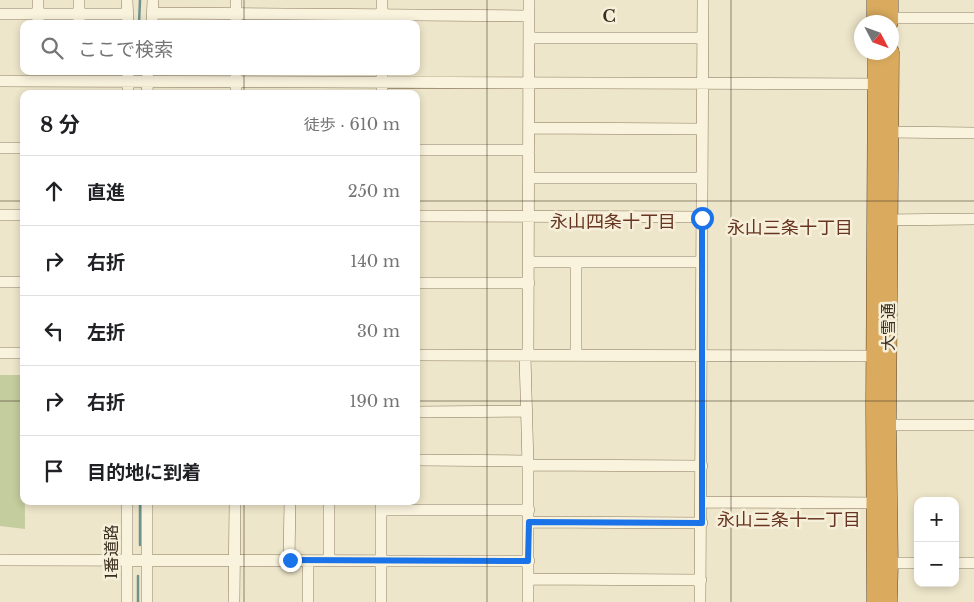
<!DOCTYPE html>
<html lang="ja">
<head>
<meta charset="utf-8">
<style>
  body { margin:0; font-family:"Libre Baskerville","Noto Sans JP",serif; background:#f2f2f2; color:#202124 }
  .controls { position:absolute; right:15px; bottom:15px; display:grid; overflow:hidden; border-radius:10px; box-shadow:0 2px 8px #0003 }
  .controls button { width:45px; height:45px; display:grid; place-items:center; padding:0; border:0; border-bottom:1px solid #e0e0e0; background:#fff; color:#202124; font:25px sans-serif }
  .compass { position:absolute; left:854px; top:15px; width:45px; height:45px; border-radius:50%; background:#fff; box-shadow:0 2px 8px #0003; rotate:131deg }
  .stop { position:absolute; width:15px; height:15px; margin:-11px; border:4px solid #1a73e8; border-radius:50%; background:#fff }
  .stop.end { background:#1a73e8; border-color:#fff; box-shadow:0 1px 5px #0008 }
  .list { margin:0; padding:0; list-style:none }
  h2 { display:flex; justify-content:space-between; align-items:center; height:65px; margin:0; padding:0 20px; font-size:21px }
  h2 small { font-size:16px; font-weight:400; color:#757577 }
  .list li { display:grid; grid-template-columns:32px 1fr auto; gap:15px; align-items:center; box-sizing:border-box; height:70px; padding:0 20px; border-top:1px solid #e0e0e0 }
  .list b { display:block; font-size:19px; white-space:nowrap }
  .list em { font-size:16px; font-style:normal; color:#757577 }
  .icon { flex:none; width:28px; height:28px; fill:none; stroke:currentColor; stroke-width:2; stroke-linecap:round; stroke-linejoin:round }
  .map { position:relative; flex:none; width:974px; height:602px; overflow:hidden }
  .search { position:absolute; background:#fff; box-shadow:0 2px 8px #0003; left:20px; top:20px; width:400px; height:55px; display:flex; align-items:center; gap:12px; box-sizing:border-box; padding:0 18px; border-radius:10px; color:#757577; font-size:19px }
  .panel { position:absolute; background:#fff; box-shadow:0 2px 8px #0003; left:20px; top:90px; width:400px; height:415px; border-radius:10px }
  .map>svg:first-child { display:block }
</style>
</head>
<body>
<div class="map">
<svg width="974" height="602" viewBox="0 0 974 602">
  <rect width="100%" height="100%" fill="#eee6ca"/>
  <path fill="#c4cd9d" d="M0,375h24l1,154 -25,-3z"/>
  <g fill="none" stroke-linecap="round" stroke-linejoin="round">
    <path stroke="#71918b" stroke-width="2.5" d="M139,24l1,-24
      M140,501v44
      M138,602v-26"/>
    <g stroke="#8b795e" stroke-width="12">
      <path id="minor" d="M127,0l1,24
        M153,13l376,3
        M0,14h128
        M883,18h91
        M38,24v-24
        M79,24v-24
        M152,24l1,-24
        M236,24v-24
        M382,24v-24
        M529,38h173
        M128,71v23
        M0,81l883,3
        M147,94l1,-23
        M236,94v-23
        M382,94v-23
        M529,128l173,1
        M890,132l84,1
        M0,148h24
        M416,150h113
        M529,178h173
        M0,215h24
        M416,216l286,1
        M883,220l91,-1
        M528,262h174
        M576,263v92
        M0,282h24
        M416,283h113
        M0,353h24
        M416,355l465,1
        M528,355l1,-355
        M525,356l3,109v137
        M416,412l109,-1
        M881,425h93
        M416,460l111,1
        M528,465l174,1
        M127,501v101
        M147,501v101
        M702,502l180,1
        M381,510h148
        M529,522l173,1
        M0,560l529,1
        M289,560l1,-59
        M329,560v-59
        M883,563h35
        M955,563h19
        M529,579l172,1
        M234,602l1,-101
        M308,602v-41
        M381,602v-101
        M700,602l3,-602"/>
    </g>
    <g stroke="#594732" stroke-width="19">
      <path id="highway" d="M876,22v-22
        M889,22v-22
        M876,602l-1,-197 2,-353
        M888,602l1,-38 -2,-139 3,-373"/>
    </g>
    <use href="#minor" stroke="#f9f2dd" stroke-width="11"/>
    <use href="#highway" stroke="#daab5e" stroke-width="18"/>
  </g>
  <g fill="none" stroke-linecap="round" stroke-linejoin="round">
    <path stroke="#1a73e8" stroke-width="6" d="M290,560l238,1 1,-39 173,1v-305"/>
  </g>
  <path fill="none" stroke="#3c3021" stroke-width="1" stroke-opacity="0.55" d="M244,0v24M487,0v602M731,0v602M244,71v23M0,201h24M416,201h558M0,401h24M416,401h558M244,501v101"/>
  <g text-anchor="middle" stroke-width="5" stroke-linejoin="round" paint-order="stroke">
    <g font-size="16" fill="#3c3021" stroke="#f6efd9">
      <text transform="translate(888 327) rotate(-90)" y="6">大雪通</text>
      <text transform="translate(111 552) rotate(-90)" y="6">1番道路</text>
    </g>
    <g font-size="18" fill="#673521" stroke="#f6efd9">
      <text x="613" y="228">永山四条十丁目</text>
      <text x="790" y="234">永山三条十丁目</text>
      <text x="789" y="526">永山三条十一丁目</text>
    </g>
  </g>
  <g font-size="16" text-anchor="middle" font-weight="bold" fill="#3c3021" stroke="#f6efd9" stroke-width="5" stroke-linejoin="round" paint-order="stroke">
    <text x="609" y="22">C</text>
  </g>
</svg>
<div class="controls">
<button>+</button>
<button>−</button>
</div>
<svg class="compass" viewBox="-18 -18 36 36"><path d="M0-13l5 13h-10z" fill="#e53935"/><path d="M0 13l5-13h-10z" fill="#757577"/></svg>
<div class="stop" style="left:702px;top:218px"></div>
<div class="stop end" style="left:290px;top:560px"></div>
<div class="search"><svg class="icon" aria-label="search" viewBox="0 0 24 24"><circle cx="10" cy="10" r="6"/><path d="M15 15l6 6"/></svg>ここで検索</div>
<section class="panel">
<h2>8 分<small>徒歩 · 610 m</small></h2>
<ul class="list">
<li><svg class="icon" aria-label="ahead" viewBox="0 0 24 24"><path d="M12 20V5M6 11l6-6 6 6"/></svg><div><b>直進</b></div><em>250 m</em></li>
<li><svg class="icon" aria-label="right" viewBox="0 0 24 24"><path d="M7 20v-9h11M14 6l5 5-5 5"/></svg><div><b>右折</b></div><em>140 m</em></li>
<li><svg class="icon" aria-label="left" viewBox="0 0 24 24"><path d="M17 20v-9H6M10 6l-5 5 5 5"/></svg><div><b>左折</b></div><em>30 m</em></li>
<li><svg class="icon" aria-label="right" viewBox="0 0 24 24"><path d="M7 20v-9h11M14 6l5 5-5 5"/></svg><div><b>右折</b></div><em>190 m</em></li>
<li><svg class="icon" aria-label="arrive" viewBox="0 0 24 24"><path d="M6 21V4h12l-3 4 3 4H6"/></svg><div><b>目的地に到着</b></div></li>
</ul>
</section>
</div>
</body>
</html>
